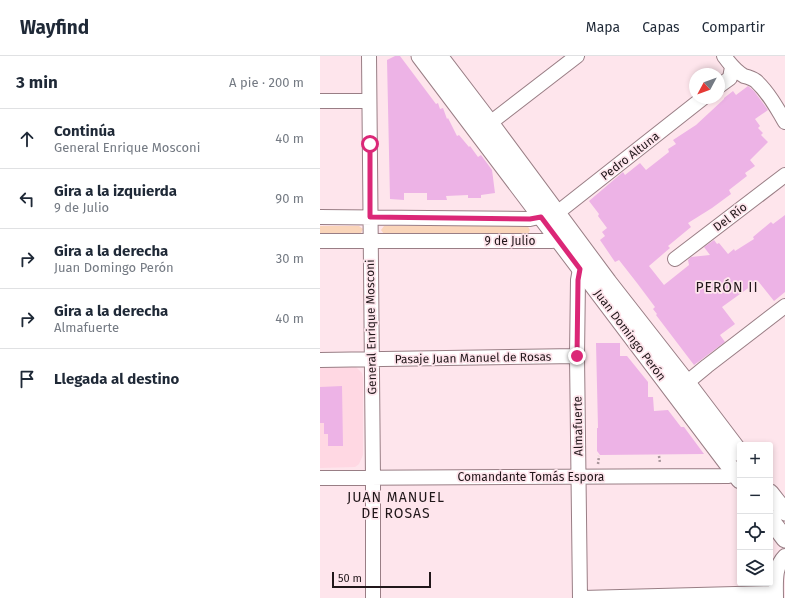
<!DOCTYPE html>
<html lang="es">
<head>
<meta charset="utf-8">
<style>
  body { margin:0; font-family:"Fira Sans",sans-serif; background:#f2f2f3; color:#1f2937 }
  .controls { position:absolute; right:12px; bottom:12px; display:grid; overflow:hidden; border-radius:4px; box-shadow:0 2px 6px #0003 }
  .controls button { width:36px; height:36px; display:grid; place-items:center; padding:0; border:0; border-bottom:1px solid #e0e1e3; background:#fff; color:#1f2937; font:20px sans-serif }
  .compass { position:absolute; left:369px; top:12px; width:36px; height:36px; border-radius:50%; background:#fff; box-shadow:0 2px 6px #0003; rotate:229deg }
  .scale { position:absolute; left:12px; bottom:10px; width:99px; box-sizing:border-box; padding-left:4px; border:2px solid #21171a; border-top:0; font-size:11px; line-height:14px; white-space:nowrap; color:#21171a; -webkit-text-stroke:3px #fee5ec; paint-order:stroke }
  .stop { position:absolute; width:12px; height:12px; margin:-9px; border:3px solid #db2777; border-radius:50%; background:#fff }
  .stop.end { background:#db2777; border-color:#fff; box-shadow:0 1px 4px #0008 }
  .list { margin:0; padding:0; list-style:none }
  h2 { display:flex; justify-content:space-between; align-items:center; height:52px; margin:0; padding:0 16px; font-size:17px }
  h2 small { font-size:13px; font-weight:400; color:#747a83 }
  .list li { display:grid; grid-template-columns:26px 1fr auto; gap:12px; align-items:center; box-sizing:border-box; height:60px; padding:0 16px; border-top:1px solid #e0e1e3 }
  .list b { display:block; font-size:15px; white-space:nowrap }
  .list p { margin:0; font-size:13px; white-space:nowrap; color:#747a83 }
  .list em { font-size:13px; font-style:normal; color:#747a83 }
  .icon { flex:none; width:22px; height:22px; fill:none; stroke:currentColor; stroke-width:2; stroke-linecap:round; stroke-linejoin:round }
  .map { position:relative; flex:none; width:465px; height:542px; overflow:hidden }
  header { display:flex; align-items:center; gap:24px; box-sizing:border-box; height:56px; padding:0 20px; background:#fff; border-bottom:1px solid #e0e1e3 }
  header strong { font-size:19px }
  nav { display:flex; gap:22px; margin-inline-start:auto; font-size:14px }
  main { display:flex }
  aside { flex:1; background:#fff }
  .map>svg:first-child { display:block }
</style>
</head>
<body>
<header>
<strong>Wayfind</strong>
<nav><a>Mapa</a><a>Capas</a><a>Compartir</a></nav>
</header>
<main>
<aside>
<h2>3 min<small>A pie · 200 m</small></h2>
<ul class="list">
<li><svg class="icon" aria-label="ahead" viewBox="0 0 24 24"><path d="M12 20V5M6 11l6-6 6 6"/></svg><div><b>Continúa</b><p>General Enrique Mosconi</p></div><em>40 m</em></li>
<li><svg class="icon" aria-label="left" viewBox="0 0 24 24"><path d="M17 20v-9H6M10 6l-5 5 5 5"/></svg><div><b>Gira a la izquierda</b><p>9 de Julio</p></div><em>90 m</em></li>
<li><svg class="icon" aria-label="right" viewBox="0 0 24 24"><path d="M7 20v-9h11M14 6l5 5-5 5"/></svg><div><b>Gira a la derecha</b><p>Juan Domingo Perón</p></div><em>30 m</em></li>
<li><svg class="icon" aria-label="right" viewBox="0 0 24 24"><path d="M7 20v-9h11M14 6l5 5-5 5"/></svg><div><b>Gira a la derecha</b><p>Almafuerte</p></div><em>40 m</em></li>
<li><svg class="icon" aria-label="arrive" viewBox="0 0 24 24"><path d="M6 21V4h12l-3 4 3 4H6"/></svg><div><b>Llegada al destino</b></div></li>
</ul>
</aside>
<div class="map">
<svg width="465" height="542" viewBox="0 0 465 542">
  <rect width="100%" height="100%" fill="#fee5ec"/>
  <path fill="#ffd8e3" d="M0,309l35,1 7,7 1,5v77l-4,9 -4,3 -35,1z"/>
  <path fill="#fad5ba" d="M207,169l3,5 -3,6 -143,-2 -3,-4 3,-4z
    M0,170h39l4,3 -3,6h-40z"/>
  <path fill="#edb3e6" d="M75,0h5l36,48 2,-1 2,6 3,-1 4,11 1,-1 9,18 2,-1 10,12 1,-1 8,11 3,-2 11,15 3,23 -14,2v3h-13v-3l-22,1 1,4h-20v-7h-23v7l-14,-1 -3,-139z
    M428,30l6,5 14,19 -13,9 5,7 -2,2 5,5 -2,2 7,7 -18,18 5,6 -10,7 2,3 -18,14 2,4 -19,14 -24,15 3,4 -23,19 2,2 -21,18 15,19 25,-20 -1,-5 3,-3 19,-2 -6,-8 10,-7 3,4 2,-1 9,11 6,-5 1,2 19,-12 -1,-2 18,-15 2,2 12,-9v77l-11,9 -16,-20 -36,26 13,17 -15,11 5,7 -31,23 -38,-50 1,-1 -4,-5 2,-2 -18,-24 -18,-23 -4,2 -15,-22 5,-4 -3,-4 5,-4 -9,-12 1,-2 -10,-13 34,-29 2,3 15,-12 6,7 23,-18 -1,-3 8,-5 -3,-4 23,-15 28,-26v-1l9,-7 3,4z
    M276,287h24v13h7l21,26v15h5l1,14 14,-1 13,17h3l20,27 -104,1 -3,-4v-23h1z
    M22,330l1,60h-15v-12h-4v-11h-4v-36z"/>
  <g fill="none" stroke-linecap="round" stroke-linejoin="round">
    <g stroke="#997e85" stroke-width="16">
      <path id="minor" d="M49,0l4,423v119
        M404,0c6,8 11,15 20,20 4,1 8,2 12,5 12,11 21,27 29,41
        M399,30l11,-8 2,-11
        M0,45h49
        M170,67l87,-67
        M0,161l210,2 27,-6 146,-115
        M0,185h232l5,-4 1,-10
        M355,203l110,-84
        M0,304l257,-4
        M359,333l28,-23 78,-60
        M0,422l408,-2 7,-2 5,-3
        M260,542l-3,-242 1,-76 2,-11 7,-5
        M262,542l194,-5
        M456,542c0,-15 -2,-31 9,-42"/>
    </g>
    <g stroke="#997e85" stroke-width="19">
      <path id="major" d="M100,0l320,424
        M119,0l51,67 118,159 79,101 53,70
        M450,437l15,19
        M450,463l15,20"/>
    </g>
    <path stroke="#a8959b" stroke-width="2.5" stroke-dasharray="2 2" stroke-linecap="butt" d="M339,400l1,7
      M278,408l1,-8"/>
    <use href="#minor" stroke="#fff" stroke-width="14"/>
    <use href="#major" stroke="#fff" stroke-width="17"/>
  </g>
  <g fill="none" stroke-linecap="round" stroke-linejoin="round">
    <path stroke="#db2777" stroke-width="5" d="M50,88v73l160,2 11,-2 39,52 -2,11 -1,76"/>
  </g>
  <g text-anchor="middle" stroke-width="3.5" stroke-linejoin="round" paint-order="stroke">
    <g font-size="12" fill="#21171a" stroke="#fee5ec">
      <text transform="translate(310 100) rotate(-38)" y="4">Pedro Altuna</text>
      <text transform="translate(410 161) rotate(-37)" y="4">Del Río</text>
      <text x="190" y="189">9 de Julio</text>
      <text transform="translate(51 271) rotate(-91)" y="4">General Enrique Mosconi</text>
      <text transform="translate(310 279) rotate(53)" y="4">Juan Domingo Perón</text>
      <text transform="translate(153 302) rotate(-1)" y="4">Pasaje Juan Manuel de Rosas</text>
      <text transform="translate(258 370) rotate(-91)" y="4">Almafuerte</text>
      <text x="211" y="425">Comandante Tomás Espora</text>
    </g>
    <g font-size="14" letter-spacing="1" fill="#21171a" stroke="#fee5ec">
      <text x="407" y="236">PERÓN II</text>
      <text x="76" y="446">JUAN MANUEL<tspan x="76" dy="16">DE ROSAS</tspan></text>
    </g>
  </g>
</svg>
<div class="controls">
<button>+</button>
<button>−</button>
<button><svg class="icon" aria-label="locate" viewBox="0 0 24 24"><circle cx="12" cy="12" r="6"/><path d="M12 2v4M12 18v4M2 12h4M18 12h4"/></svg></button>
<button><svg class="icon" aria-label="layers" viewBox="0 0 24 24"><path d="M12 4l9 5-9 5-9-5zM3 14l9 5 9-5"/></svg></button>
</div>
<svg class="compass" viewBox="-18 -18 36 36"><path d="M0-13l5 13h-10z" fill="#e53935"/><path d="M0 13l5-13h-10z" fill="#747a83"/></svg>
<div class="scale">50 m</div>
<div class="stop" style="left:50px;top:88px"></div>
<div class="stop end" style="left:257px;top:300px"></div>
</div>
</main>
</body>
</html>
